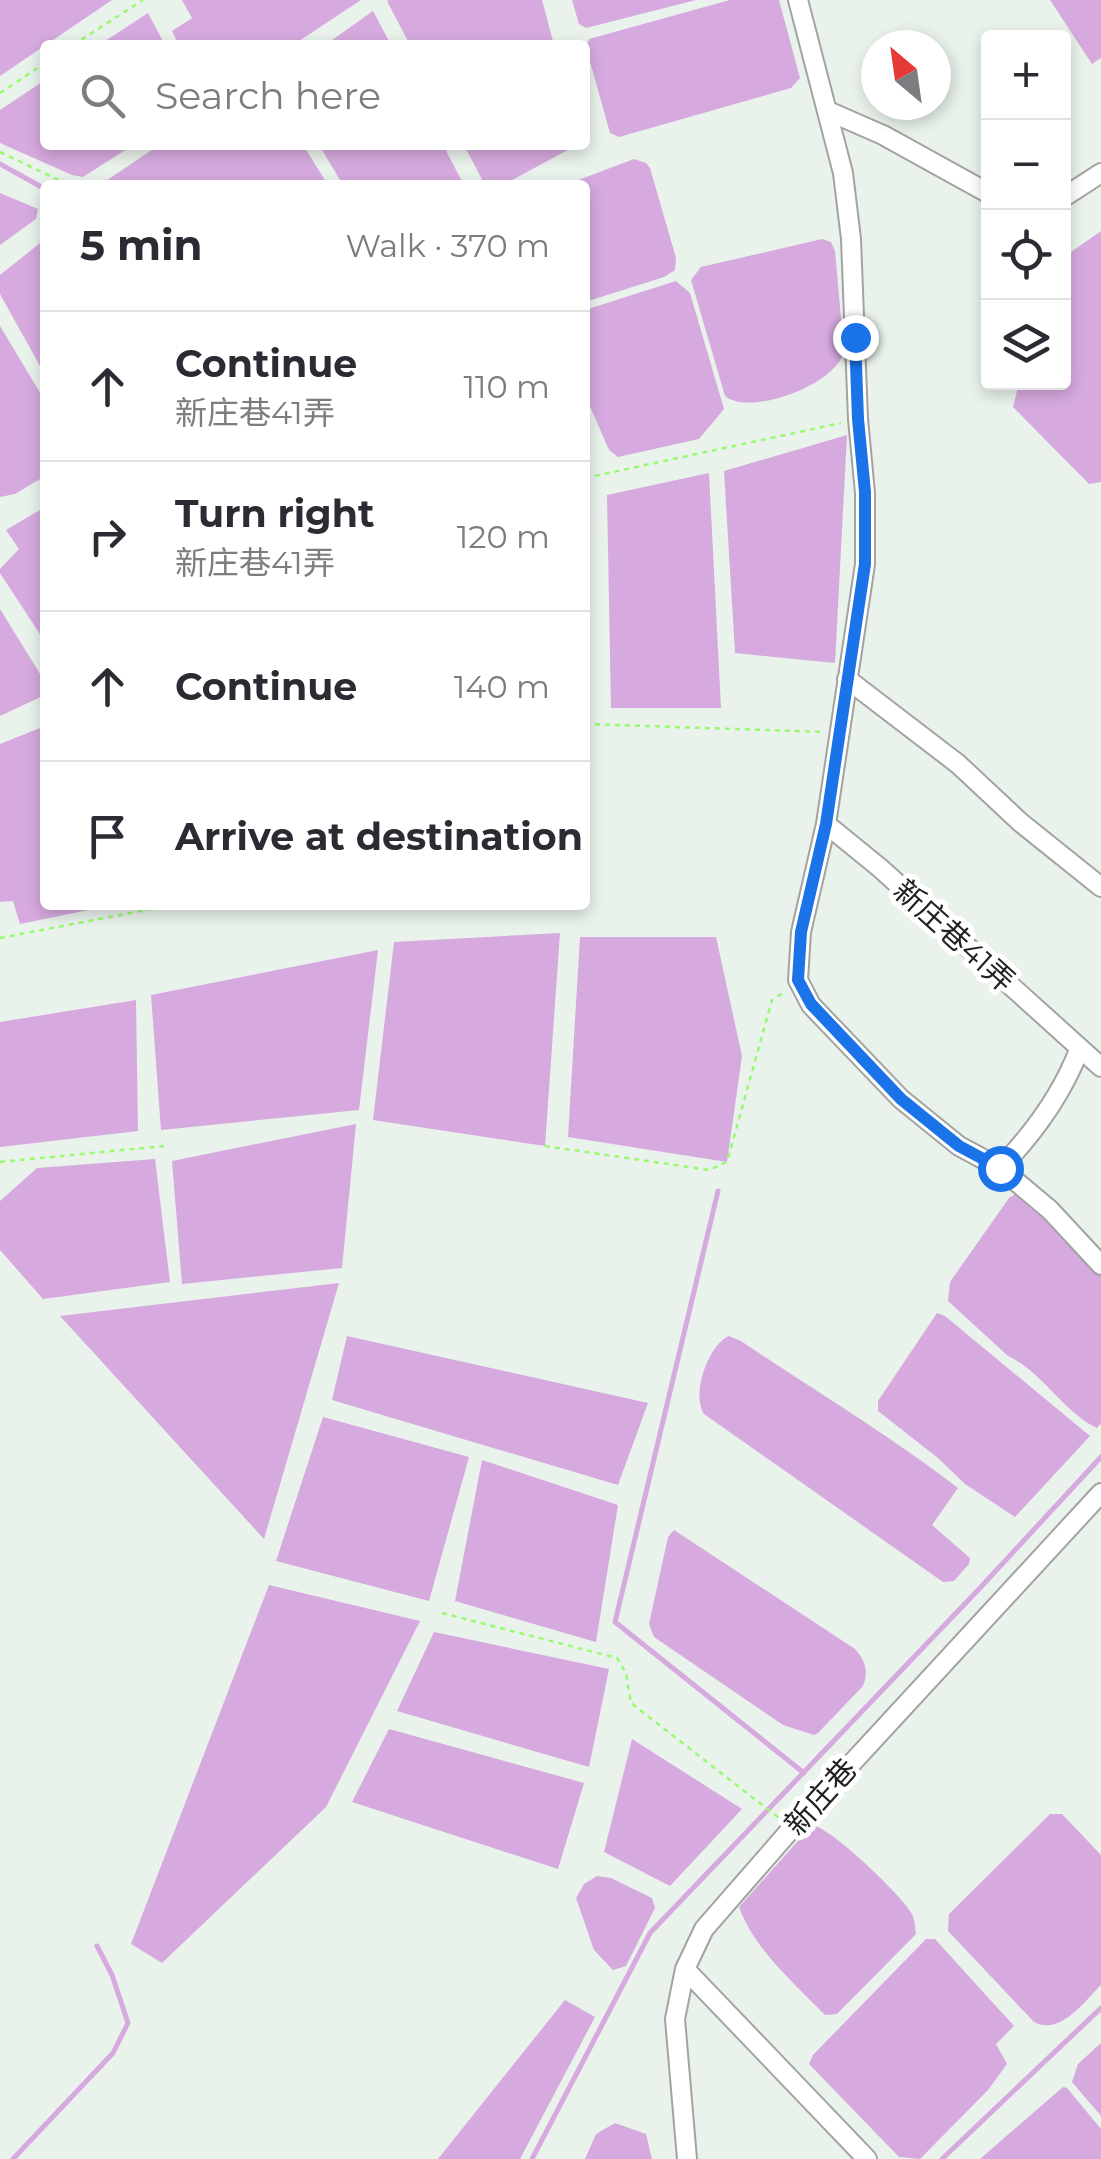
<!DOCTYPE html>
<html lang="en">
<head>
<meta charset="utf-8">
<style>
  body { margin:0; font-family:Montserrat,"Noto Sans TC",sans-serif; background:#f7f7f7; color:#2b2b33 }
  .controls { position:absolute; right:30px; top:30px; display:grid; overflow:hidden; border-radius:10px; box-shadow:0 5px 15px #0003 }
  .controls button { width:90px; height:90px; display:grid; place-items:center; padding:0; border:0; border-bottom:2px solid #e1e1e2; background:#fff; color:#2b2b33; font:50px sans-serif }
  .compass { position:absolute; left:861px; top:30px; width:90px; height:90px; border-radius:50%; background:#fff; box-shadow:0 5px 15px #0003; rotate:331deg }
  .stop { position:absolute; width:30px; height:30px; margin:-22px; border:8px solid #1a73e8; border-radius:50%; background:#fff }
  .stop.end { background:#1a73e8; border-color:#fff; box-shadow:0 2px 10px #0008 }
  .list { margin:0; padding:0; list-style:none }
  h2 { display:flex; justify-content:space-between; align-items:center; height:130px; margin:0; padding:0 40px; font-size:42px }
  h2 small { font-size:32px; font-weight:400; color:#7c7c81 }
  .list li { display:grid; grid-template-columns:65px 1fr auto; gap:30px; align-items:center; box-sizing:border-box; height:150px; padding:0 40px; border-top:2px solid #e1e1e2 }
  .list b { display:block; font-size:38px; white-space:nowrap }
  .list p { margin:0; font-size:32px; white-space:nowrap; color:#7c7c81 }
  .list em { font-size:32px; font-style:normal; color:#7c7c81 }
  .icon { flex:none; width:55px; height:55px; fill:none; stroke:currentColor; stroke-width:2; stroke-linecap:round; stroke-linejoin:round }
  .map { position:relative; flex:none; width:1101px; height:2159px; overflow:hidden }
  .search { position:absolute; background:#fff; box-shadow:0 5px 15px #0003; left:40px; top:40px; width:550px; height:110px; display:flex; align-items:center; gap:25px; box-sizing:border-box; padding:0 35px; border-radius:10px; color:#7c7c81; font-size:38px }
  .panel { position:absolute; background:#fff; box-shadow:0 5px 15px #0003; left:40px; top:180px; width:550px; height:730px; border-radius:10px }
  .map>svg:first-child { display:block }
</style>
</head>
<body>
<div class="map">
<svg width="1101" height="2159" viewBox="0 0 1101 2159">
  <rect width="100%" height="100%" fill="#e9f2eb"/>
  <path fill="#d6aadf" d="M0,0h112l-112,76z
    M182,0h179l-68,45h-114l-7,-14 20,-13z
    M389,0h153l12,45h-144l-23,-44z
    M572,0h124l-110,28 -7,-4z
    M730,0h49l21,78 -9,10 -172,49 -9,-4 -24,-86 3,-8z
    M1050,0h51v58l-9,6z
    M373,11l18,34h-66z
    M148,13l17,32h-66z
    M45,80v65h88l-50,32 -11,-2 -72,-32v-33z
    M159,145h144l25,40h-228z
    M319,145h124l21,40h-121z
    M464,145h113l-74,40h-18z
    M634,159l12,4 4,5 26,90 -1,12 -11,7 -79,25v-117h-20z
    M0,193l38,16 -2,10 -36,26z
    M1101,231v251l-12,2 -76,-77 6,-24 45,-1v-125z
    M45,239v136l-45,-81v-19z
    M822,239l9,3 4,9 9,100c-6,33 -94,66 -119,45l-34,-116 10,-13z
    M676,281l14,12 34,116 -25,30 -81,18 -9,-7 -24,-55v-85z
    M0,326l45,75v75l-30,18 -15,3z
    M847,435l-12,228 -100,-10 -11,-182z
    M709,473l12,235h-110l-4,-213z
    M45,507v135l-45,-69v-4l19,-20 -13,-19z
    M0,609l45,73v13l-45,21z
    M45,726v179h68l-93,19 -7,-23 -13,1v-158z
    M560,933l-15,213 -172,-26 21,-178z
    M580,937h136l26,119 -15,106 -159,-25z
    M378,950l-19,160 -198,20 -10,-135z
    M136,1000l2,131 -138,16v-125z
    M356,1124l-14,144 -160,16 -10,-123z
    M155,1159l15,123 -127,17 -43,-49v-49l37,-33z
    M1017,1193l84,81v149l-4,5c-35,-17 -54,-56 -89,-72l-60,-55 2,-19 59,-84z
    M339,1283l-75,256 -204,-223z
    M937,1313l8,3 145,120 -75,81 -50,-33 -27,-26 -60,-47v-10z
    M347,1336l301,67 -30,82 -286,-85z
    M729,1336l12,5c72,49 147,93 217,147l-26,37 38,33 -1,6 -15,17 -11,1 -239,-168c-13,-19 4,-69 25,-78z
    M323,1417l146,40 -40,144 -153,-40z
    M482,1460l136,45 -22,137 -141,-41z
    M674,1530l181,119c10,11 14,23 8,37l-45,47 -4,2 -31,-10 -129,-88 -5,-13 19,-87z
    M269,1585l151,36 -94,186 -164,156 -31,-19z
    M434,1632l175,37 -20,98 -192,-56z
    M389,1729l195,54 -26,86 -206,-67z
    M632,1739l110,70 -72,77 -66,-34z
    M1050,1814h12l39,41v130c-17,17 -41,51 -67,37l-86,-91 1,-17z
    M812,1825c18,2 87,68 98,86 5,7 5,15 6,23l-79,80 -12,1c-30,-31 -71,-66 -86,-108z
    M597,1876l14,2 41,20 3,10 -29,58 -13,4 -19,-20 -18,-52 8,-14z
    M926,1939h9l79,87 -18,18 11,20 -19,26 -68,69 -21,-2 -90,-93 4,-9z
    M565,2000l30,17 -75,142h-82z
    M1101,2043v73l-29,-34 6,-18z
    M1063,2087l4,1 34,41v30h-121z
    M615,2123l31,11 6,25h-67l11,-25z"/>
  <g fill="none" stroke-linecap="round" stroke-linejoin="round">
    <path stroke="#d6aadf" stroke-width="5" d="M0,164l45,25
      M718,1191l-103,431 189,151
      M13,2159l100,-106 15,-30 -16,-48 -15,-29
      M532,2159l118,-226 330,-345 121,-131
      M942,2159l159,-151"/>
    <g stroke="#a3a3a3" stroke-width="22">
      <path id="minor" d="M798,0l45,173 8,66 7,180 7,74v71l-39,260 -25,108 -3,48 13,25 90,94 58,47 41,22c33,-34 62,-74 79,-118
        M828,111l55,24 105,58
        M1064,197l37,-24
        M847,679l111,85 62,58 81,65
        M826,824l54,44 221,199
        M1000,1168l50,42 51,55
        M685,1969l182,190
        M687,2159l-12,-140 10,-50 19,-40 88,-101 309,-335"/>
    </g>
    <path stroke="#99fa72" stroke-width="2.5" stroke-dasharray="5 5" stroke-linecap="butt" d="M73,45l70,-45
      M0,93l45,-30
      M0,152l69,33
      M585,478l256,-55
      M585,724l239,8
      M0,938l172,-33
      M545,1146l164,24 18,-8 45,-162 14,-9
      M0,1162l164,-16
      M442,1613l175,45 9,15 5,30 148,115"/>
    <use href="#minor" stroke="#fff" stroke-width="18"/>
  </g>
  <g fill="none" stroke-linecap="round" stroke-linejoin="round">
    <path stroke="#1a73e8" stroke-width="12" d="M855,337l3,82 7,73v72l-39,260 -25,108 -3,48 13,24 90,95 58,47 41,22"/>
  </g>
  <g text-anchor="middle" stroke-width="10" stroke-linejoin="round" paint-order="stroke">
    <g font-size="30" fill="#222" stroke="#fff">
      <text transform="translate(954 936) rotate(42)" y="10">新庄巷41弄</text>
      <text transform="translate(821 1797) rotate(-48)" y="10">新庄巷</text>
    </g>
  </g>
</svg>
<div class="controls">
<button>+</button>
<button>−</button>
<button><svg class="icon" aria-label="locate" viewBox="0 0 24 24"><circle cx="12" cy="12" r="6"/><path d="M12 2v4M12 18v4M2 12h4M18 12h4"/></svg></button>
<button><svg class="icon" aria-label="layers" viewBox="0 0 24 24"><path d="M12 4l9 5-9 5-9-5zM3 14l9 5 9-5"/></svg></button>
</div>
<svg class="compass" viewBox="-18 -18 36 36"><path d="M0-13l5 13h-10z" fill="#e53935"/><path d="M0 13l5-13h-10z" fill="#7c7c81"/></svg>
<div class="stop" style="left:1000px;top:1168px"></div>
<div class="stop end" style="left:855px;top:337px"></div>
<div class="search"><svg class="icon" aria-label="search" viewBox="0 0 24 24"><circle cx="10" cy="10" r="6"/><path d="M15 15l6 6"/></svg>Search here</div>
<section class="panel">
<h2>5 min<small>Walk · 370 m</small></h2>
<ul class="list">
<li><svg class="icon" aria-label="ahead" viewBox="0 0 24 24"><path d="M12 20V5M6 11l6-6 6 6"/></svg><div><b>Continue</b><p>新庄巷41弄</p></div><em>110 m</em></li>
<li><svg class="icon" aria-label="right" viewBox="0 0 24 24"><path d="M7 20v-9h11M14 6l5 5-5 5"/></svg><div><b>Turn right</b><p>新庄巷41弄</p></div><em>120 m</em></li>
<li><svg class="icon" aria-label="ahead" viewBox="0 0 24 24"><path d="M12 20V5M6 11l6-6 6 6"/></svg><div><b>Continue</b></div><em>140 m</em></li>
<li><svg class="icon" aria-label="arrive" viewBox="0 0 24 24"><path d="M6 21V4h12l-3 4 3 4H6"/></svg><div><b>Arrive at destination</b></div></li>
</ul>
</section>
</div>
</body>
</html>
